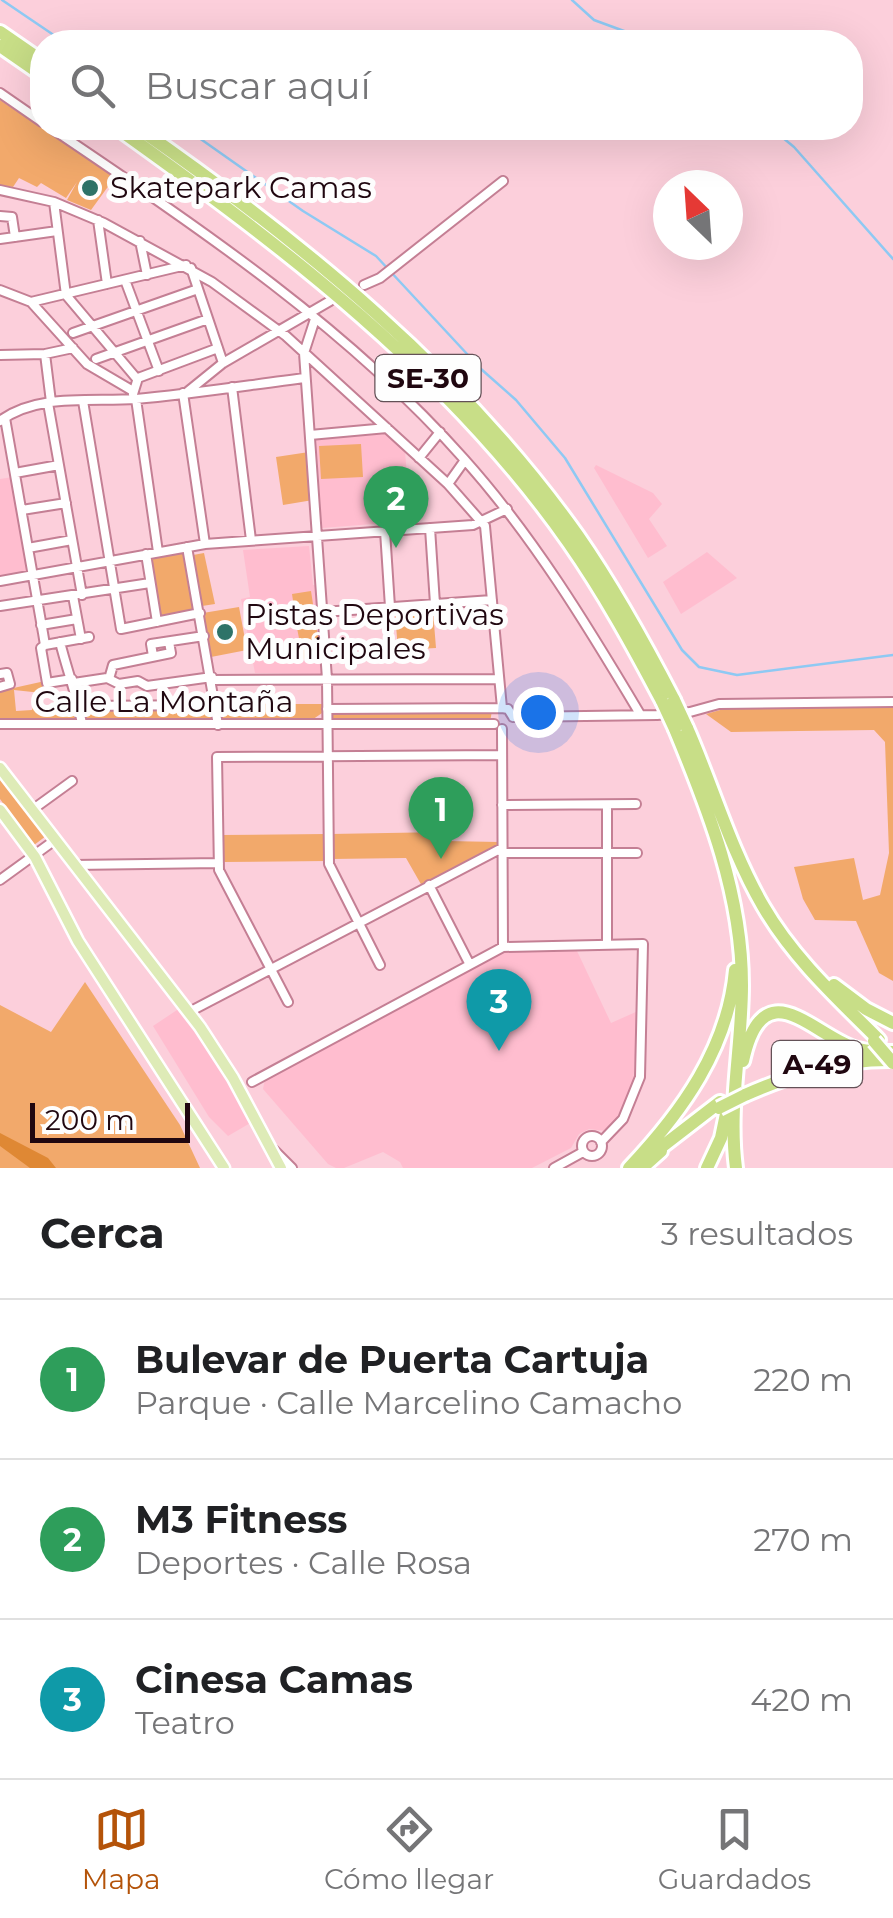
<!DOCTYPE html>
<html lang="es">
<head>
<meta charset="utf-8">
<style>
  body { margin:0; font-family:Montserrat,sans-serif; background:#f2f2f2; color:#202124 }
  .compass { position:absolute; left:653px; top:170px; width:90px; height:90px; border-radius:50%; background:#fff; box-shadow:0 10px 40px #0002; rotate:335deg }
  .scale { position:absolute; left:30px; bottom:25px; width:160px; box-sizing:border-box; padding-left:10px; border:5px solid #200710; border-top:0; font-size:28px; line-height:35px; white-space:nowrap; color:#200710; -webkit-text-stroke:8px #fefefe; paint-order:stroke }
  .you { position:absolute; left:538px; top:712px; width:35px; height:35px; margin:-25px; border:8px solid #fff; border-radius:50%; background:#1a73e8; box-shadow:0 0 0 15px #1a73e833 }
  .badge { display:grid; place-items:center; width:65px; height:65px; border-radius:50%; background:#b45309; color:#fff; font-size:32px; font-weight:700 }
  .pin { position:absolute; translate:-50% -82px; filter:drop-shadow(0 2px 5px #0008) }
  .pin::after { content:''; position:absolute; top:52px; width:35px; height:30px; background:inherit; clip-path:polygon(0 0,100% 0,50% 100%) }
  .list { margin:0; padding:0; list-style:none }
  h2 { display:flex; justify-content:space-between; align-items:center; height:130px; margin:0; padding:0 40px; font-size:42px }
  h2 small { font-size:32px; font-weight:400; color:#757577 }
  .list li { display:grid; grid-template-columns:65px 1fr auto; gap:30px; align-items:center; box-sizing:border-box; height:160px; padding:0 40px; border-top:2px solid #e0e0e0 }
  .list b { display:block; font-size:38px; white-space:nowrap }
  .list p { margin:0; font-size:32px; white-space:nowrap; color:#757577 }
  .list em { font-size:32px; font-style:normal; color:#757577 }
  .icon { flex:none; width:55px; height:55px; fill:none; stroke:currentColor; stroke-width:2; stroke-linecap:round; stroke-linejoin:round }
  .map { position:relative; flex:none; width:893px; height:1168px; overflow:hidden }
  .search { position:absolute; background:#fff; box-shadow:0 10px 40px #0002; left:30px; right:30px; top:30px; height:110px; display:flex; align-items:center; gap:25px; box-sizing:border-box; padding:0 35px; border-radius:40px; color:#757577; font-size:38px }
  .sheet { height:610px; background:#fff }
  nav { display:flex; justify-content:space-around; align-items:center; box-sizing:border-box; height:140px; border-top:2px solid #e0e0e0; background:#fff; font-size:28px; color:#757577 }
  nav a { display:grid; justify-items:center; gap:5px }
  nav .on { color:#b45309 }
  .map>svg:first-child { display:block }
</style>
</head>
<body>
<div class="map">
<svg width="893" height="1168" viewBox="0 0 893 1168">
  <rect width="100%" height="100%" fill="#fccfdb"/>
  <path fill="#ffbdcf" d="M386,434l19,18 6,69 -89,7 -6,-88z
    M596,465l57,28 9,11 -13,15 18,27 -19,12 -54,-90z
    M13,477l16,94 -29,6v-98z
    M309,546l4,39h4l6,89 -68,-1 -14,-74 9,-2 -7,-47z
    M707,552l30,26 -56,36 -18,-32z
    M511,949l66,2 34,72 27,-12 -5,75 -7,21 -20,24 -17,-2 -10,5 -8,14 -39,20h-129l-3,-6 -17,-10 -39,16h-8l-8,-4 -65,-75 2,-10 230,-125z
    M180,1008l35,47 37,67 -24,14 -19,-19 -56,-91z"/>
  <path fill="#f2a96b" d="M0,100l115,77 -24,33 -24,-10 10,-18 -11,16 -25,-15 -4,4 -18,-9 -6,9 -13,-2z
    M361,444l2,33 -42,2 -2,-33z
    M309,452l4,48 -30,5 -7,-48z
    M185,550l11,62 -36,6 -11,-61z
    M204,553l11,51 -13,2 -9,-51z
    M311,591l10,65 -18,3 -6,-31 5,-1h-5l-5,-33z
    M239,607l8,43 -36,7 -8,-44z
    M433,611l3,37 -38,2 -3,-37z
    M45,681l-3,12 -28,-3 2,21 16,-1 1,-4 43,-1 1,16 -63,-3v5l-14,-1v-31z
    M217,704h108v7l-16,11 -1,-4h-78l-1,4h-10z
    M893,705v276l-14,-8 -23,-52 -41,-1 -12,-21 -9,-32 60,-9 9,42 17,-5 9,-42 -4,-111 -11,-12 -143,2 -25,-18 25,-7z
    M215,706l1,14 -7,3 -2,-5h-113v5h-9l-6,-16z
    M492,710l-2,13 -161,1v-13z
    M0,776l46,60 -12,9 -34,-46z
    M444,832l1,9 54,1 -5,7 -72,37 -16,-28 -75,1v-25z
    M326,834v27l-104,1 -1,-27z
    M85,982l95,143 20,43h-200v-163l51,27z"/>
  <path fill="#df8834" d="M0,1133l48,25 8,10h-26l-30,-22z"/>
  <g fill="none" stroke-linecap="round" stroke-linejoin="round">
    <path stroke="#8ec9f3" stroke-width="2.5" d="M2,0l62,42
      M572,0l22,20 60,22
      M185,128l118,83 73,45 105,113 35,31 49,58 117,192 17,17 38,8 156,-20
      M771,128l23,19 99,112"/>
    <g stroke="#c47f94" stroke-width="12">
      <path id="minor" d="M0,93l42,29
        M51,128c145,98 295,198 413,331 69,77 123,166 176,255
        M0,190l54,12 50,21 108,59 74,54 162,148 37,42 17,182
        M54,202l12,93 71,84
        M0,216l12,1 3,20
        M98,220l9,64
        M0,239l57,-8
        M140,241l7,34
        M191,268l32,95
        M125,280l34,91
        M364,285l16,-7 123,-97
        M0,290l31,12 56,62 46,27
        M31,302l155,-37
        M315,319l-11,34 23,326 2,185 51,101
        M73,333l125,-44
        M45,354l6,48
        M0,355l45,-1 28,-6
        M96,359l112,-40
        M232,387l19,153
        M183,393l22,151
        M186,393l37,-30 107,-62
        M133,394l5,-16 80,-30
        M136,399l22,153
        M83,401l38,228 79,-16
        M48,403l34,192
        M5,418l38,215 2,12 -4,3 6,35 25,-4
        M0,421c37,-28 92,-19 136,-22 56,-5 113,-14 169,-21
        M310,435l77,-7
        M419,458l21,-26
        M15,473l44,-8
        M448,484l17,-24
        M22,510l44,-7
        M430,528l5,76
        M385,531l5,76
        M187,547l31,178
        M28,548l44,-8
        M146,554l11,68
        M0,581l205,-37 268,-19 34,-16
        M73,596l8,43
        M0,606l150,-23
        M323,612l169,-12
        M41,625l36,-6
        M60,642c7,28 17,54 22,82
        M45,645l44,-8
        M153,656l-2,-12 53,-8
        M0,674l7,-1 3,11 -10,3
        M109,679l4,-14 58,-12 -2,-11
        M212,680l285,-1
        M74,683l33,-5 12,6 19,-3 9,5 65,-9
        M78,706l138,-1
        M327,709l175,-1 6,1 5,8
        M513,717l144,-2 33,-3 29,-8 174,-2
        M0,724h494
        M502,729l1,218
        M502,805l134,-1
        M607,805v139
        M32,810l40,-29
        M502,853h135
        M74,865l145,-2
        M0,880l55,-40
        M429,885l40,78
        M288,1002l-69,-132 -2,-113 284,-2
        M189,1012l313,-164
        M252,1082l251,-135 140,-3 -3,133 -17,42 -22,23
        M582 1146a10 10 0 1 1 20 0a10 10 0 1 1-20 0Z
        M274,1150l18,18
        M554,1168l29,-16"/>
    </g>
    <g stroke="#fff" stroke-width="15">
      <path id="major" d="M0,768l200,259 33,51 48,90
        M0,810l35,47 43,84 146,227"/>
    </g>
    <g stroke="#fff" stroke-width="18">
      <path id="highway" d="M0,32l42,29
        M0,46l42,29
        M117,128c167,119 333,245 452,415 35,50 64,103 93,158
        M138,128c164,114 323,243 440,408 36,52 67,108 96,164
        M687,728c26,59 43,121 76,178 30,52 74,92 116,134
        M675,729c34,82 67,166 67,256 0,62 -14,121 -6,183
        M834,985l32,24 27,14
        M743,1061c20,-92 68,-28 111,-13 12,4 26,4 39,4
        M745,1095c48,-21 95,-36 148,-35
        M655,1152l65,-50
        M629,1168c53,-56 99,-120 106,-198
        M642,1168l19,-17
        M707,1168l14,-30 6,-29"/>
    </g>
    <use href="#minor" stroke="#fff" stroke-width="8"/>
    <use href="#major" stroke="#deebb7" stroke-width="10"/>
    <use href="#highway" stroke="#c8de87" stroke-width="12"/>
    <g stroke="#fff" stroke-width="18" stroke-linecap="butt">
      <path id="highway-bridge" d="M674,700l13,28
        M662,701l13,28
        M874,1041l19,22
        M719,1108l26,-13"/>
    </g>
    <use href="#highway-bridge" stroke="#c8de87" stroke-width="12"/>
  </g>
  <g fill="#2e7368" stroke="#fefefe" stroke-width="4">
    <circle cx="90" cy="188" r="10"/>
    <circle cx="225" cy="632" r="10"/>
  </g>
  <g text-anchor="middle" stroke-width="10" stroke-linejoin="round" paint-order="stroke">
    <g fill="#fefefe" stroke="#635157" stroke-width="2.5">
      <rect x="375.5" y="355" width="105" height="46" rx="8"/>
      <rect x="772" y="1041" width="90" height="46" rx="8"/>
    </g>
    <g font-size="28" font-weight="bold" fill="#200710">
      <text x="428" y="388">SE-30</text>
      <text x="817" y="1074">A-49</text>
    </g>
    <g font-size="30" fill="#200710" stroke="#fefefe" text-anchor="start">
      <text x="110" y="198">Skatepark Camas</text>
      <text x="245" y="625">Pistas Deportivas<tspan x="245" dy="34">Municipales</tspan></text>
    </g>
    <g font-size="30" fill="#200710" stroke="#fefefe">
      <text x="164" y="712">Calle La Montaña</text>
    </g>
  </g>
</svg>
<svg class="compass" viewBox="-18 -18 36 36"><path d="M0-13l5 13h-10z" fill="#e53935"/><path d="M0 13l5-13h-10z" fill="#757577"/></svg>
<div class="scale">200 m</div>
<div class="you"></div>
<div class="pin badge" style="left:441px;top:859px;background:#2e9e5b">1</div>
<div class="pin badge" style="left:396px;top:548px;background:#2e9e5b">2</div>
<div class="pin badge" style="left:499px;top:1051px;background:#0f9aa8">3</div>
<div class="search"><svg class="icon" aria-label="search" viewBox="0 0 24 24"><circle cx="10" cy="10" r="6"/><path d="M15 15l6 6"/></svg>Buscar aquí</div>
</div>
<section class="sheet">
<h2>Cerca<small>3 resultados</small></h2>
<ul class="list">
<li><span class="badge" style="background:#2e9e5b">1</span><div><b>Bulevar de Puerta Cartuja</b><p>Parque · Calle Marcelino Camacho</p></div><em>220 m</em></li>
<li><span class="badge" style="background:#2e9e5b">2</span><div><b>M3 Fitness</b><p>Deportes · Calle Rosa</p></div><em>270 m</em></li>
<li><span class="badge" style="background:#0f9aa8">3</span><div><b>Cinesa Camas</b><p>Teatro</p></div><em>420 m</em></li>
</ul>
</section>
<nav>
<a class="on"><svg class="icon" aria-label="map" viewBox="0 0 24 24"><path d="M3 6l6-2 6 2 6-2v14l-6 2-6-2-6 2zM9 4v14M15 6v14"/></svg>Mapa</a>
<a><svg class="icon" aria-label="directions" viewBox="0 0 24 24"><path d="M12 3l9 9-9 9-9-9zM9 14v-3h6M13 9l2 2-2 2"/></svg>Cómo llegar</a>
<a><svg class="icon" aria-label="saved" viewBox="0 0 24 24"><path d="M7 4h10v16l-5-4-5 4z"/></svg>Guardados</a>
</nav>
</body>
</html>
